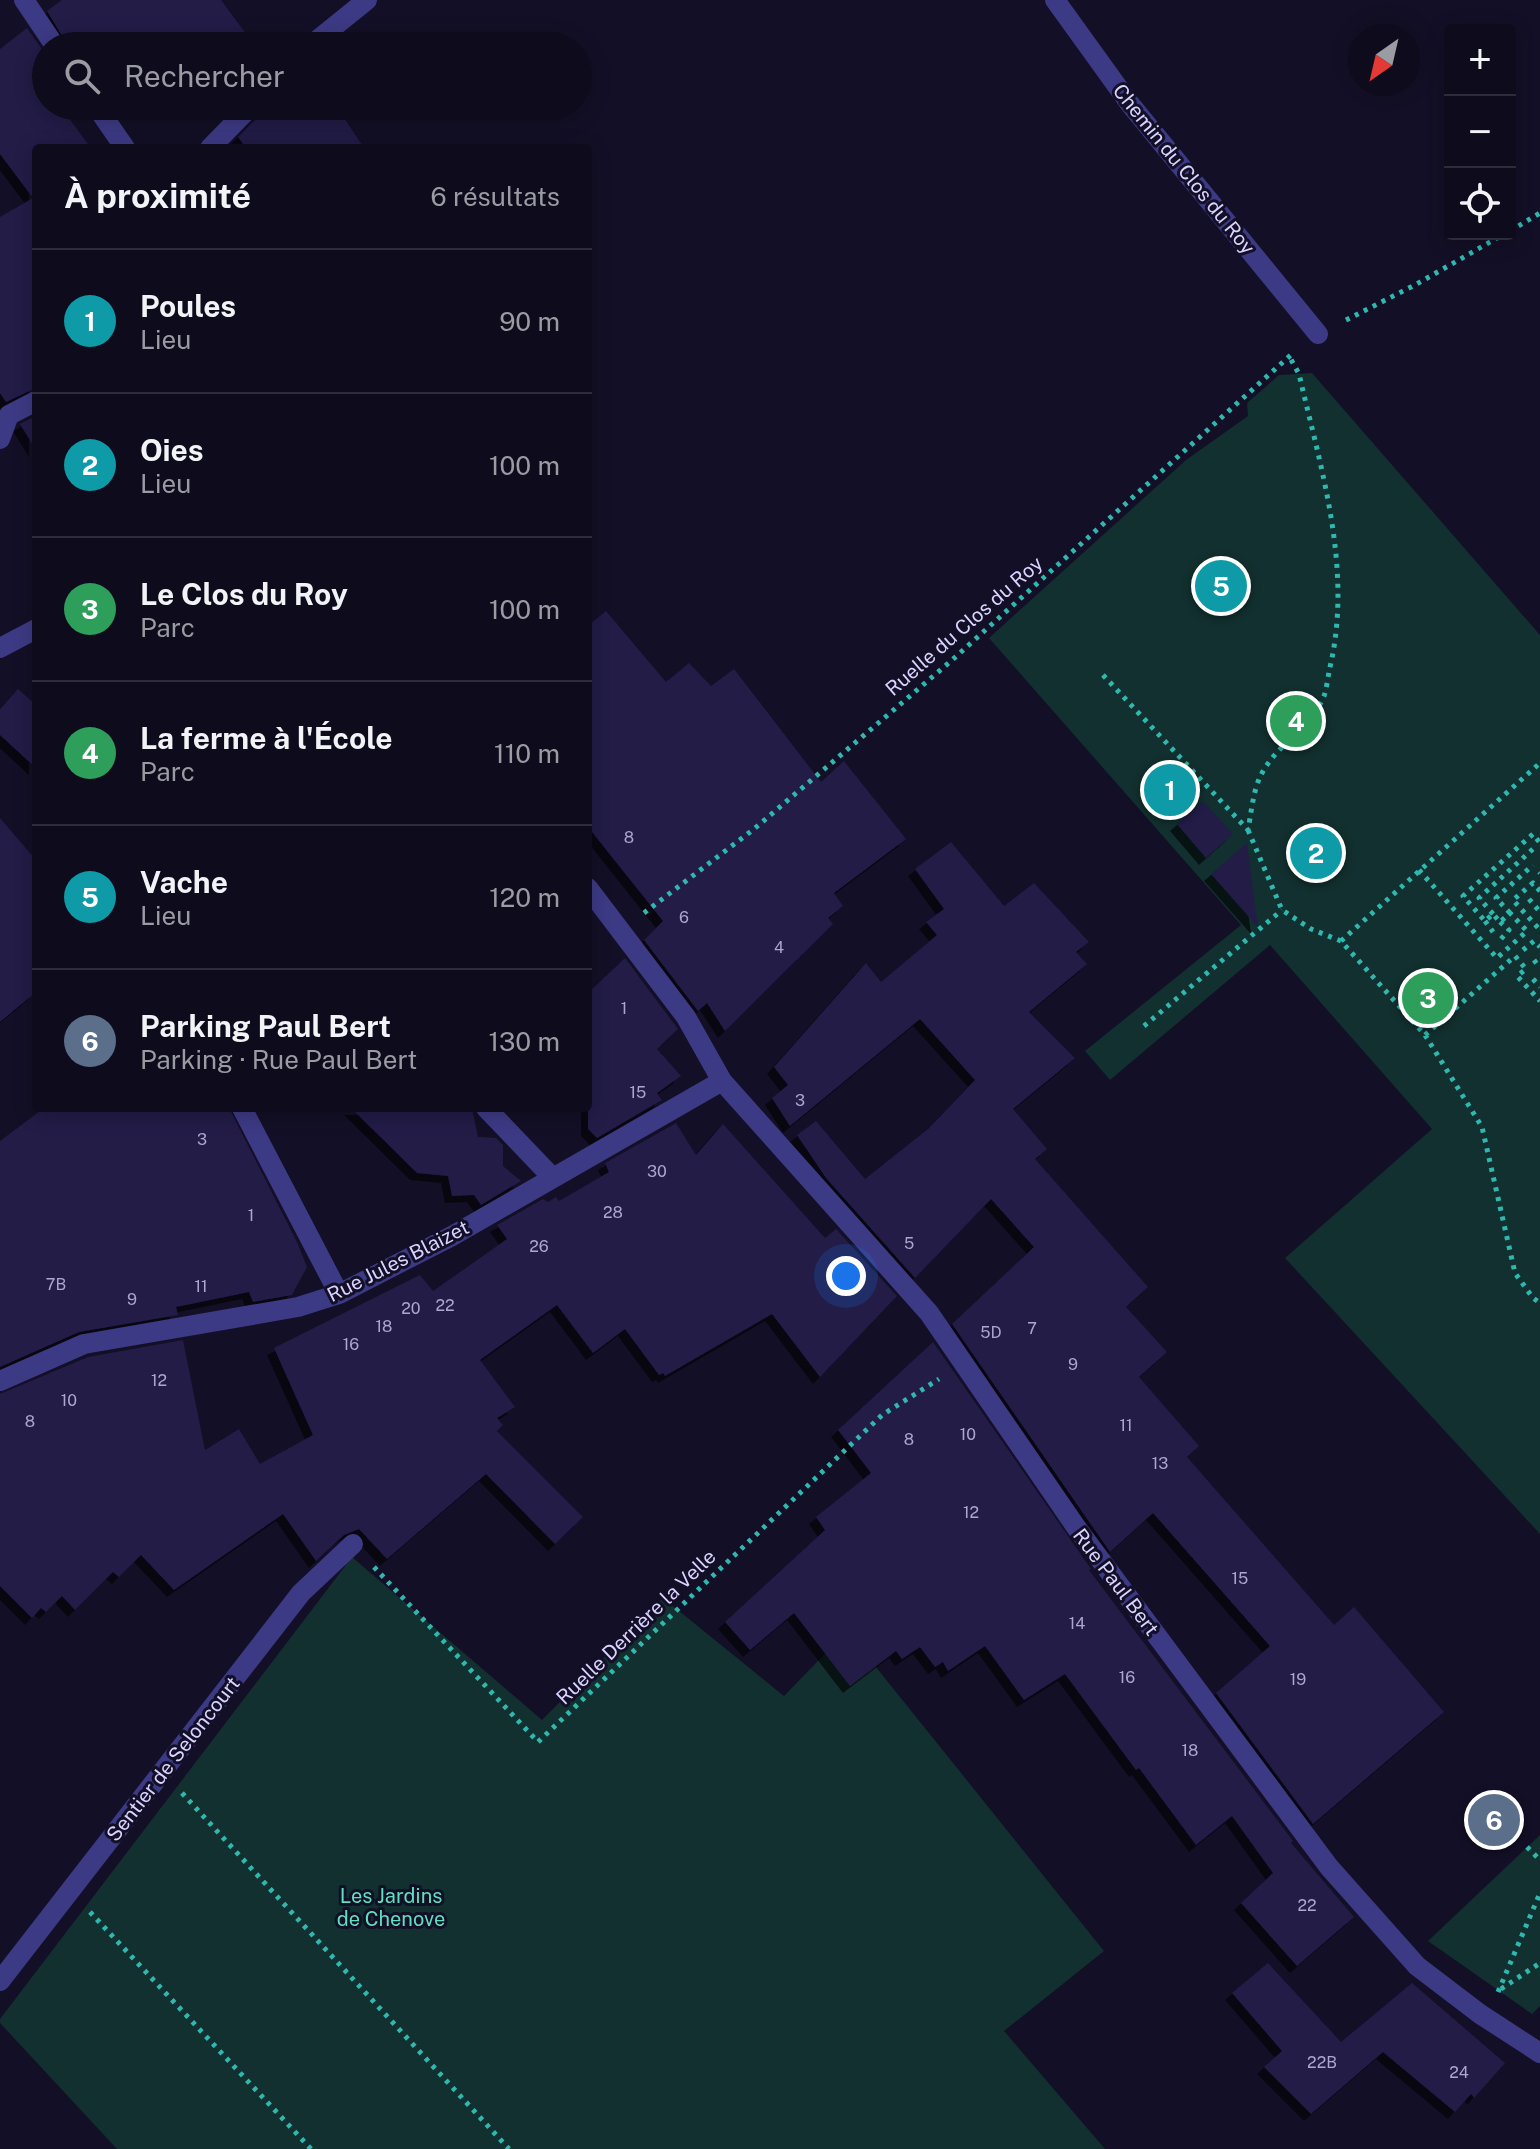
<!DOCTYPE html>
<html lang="fr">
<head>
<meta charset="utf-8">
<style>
  body { margin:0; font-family:"Public Sans",sans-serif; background:#1c1929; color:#f1f3f6 }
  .controls { position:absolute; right:24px; top:24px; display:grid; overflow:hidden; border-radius:8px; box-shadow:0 4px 20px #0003 }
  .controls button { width:72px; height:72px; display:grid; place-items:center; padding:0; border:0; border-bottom:2px solid #2e2b3b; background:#0e0b1c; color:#f1f3f6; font:40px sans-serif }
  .compass { position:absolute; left:1348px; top:24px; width:72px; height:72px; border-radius:50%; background:#0e0b1c; box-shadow:0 4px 20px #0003; rotate:214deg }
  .you { position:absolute; left:846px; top:1276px; width:28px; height:28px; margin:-20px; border:6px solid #fff; border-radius:50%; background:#1a73e8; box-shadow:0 0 0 12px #1a73e833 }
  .badge { display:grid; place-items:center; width:52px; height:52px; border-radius:50%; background:#8c9099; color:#fff; font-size:26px; font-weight:700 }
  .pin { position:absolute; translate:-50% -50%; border:4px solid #fff; box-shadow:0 2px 8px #0006 }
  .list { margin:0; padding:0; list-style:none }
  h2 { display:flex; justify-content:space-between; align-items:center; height:104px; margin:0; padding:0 32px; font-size:34px }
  h2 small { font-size:26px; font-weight:400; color:#9b9ba3 }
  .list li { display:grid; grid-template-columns:52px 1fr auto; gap:24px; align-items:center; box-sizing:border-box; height:144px; padding:0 32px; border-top:2px solid #2e2b3b }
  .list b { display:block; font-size:30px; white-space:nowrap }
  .list p { margin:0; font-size:26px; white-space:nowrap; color:#9b9ba3 }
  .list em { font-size:26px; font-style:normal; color:#9b9ba3 }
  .icon { flex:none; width:44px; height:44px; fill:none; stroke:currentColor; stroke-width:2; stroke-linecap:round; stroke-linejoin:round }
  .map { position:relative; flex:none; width:1540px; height:2149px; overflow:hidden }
  .search { position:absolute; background:#0e0b1c; box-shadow:0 4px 20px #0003; left:32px; top:32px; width:560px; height:88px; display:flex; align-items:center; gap:20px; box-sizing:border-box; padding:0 28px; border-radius:44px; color:#9b9ba3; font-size:30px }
  .panel { position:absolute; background:#0e0b1c; box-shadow:0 4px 20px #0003; left:32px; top:144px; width:560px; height:968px; border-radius:8px }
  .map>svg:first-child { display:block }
</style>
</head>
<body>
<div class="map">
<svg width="1540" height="2149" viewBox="0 0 1540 2149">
  <defs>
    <filter id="shadow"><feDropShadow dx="-7" dy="7" stdDeviation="0" flood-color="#0009"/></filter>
  </defs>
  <rect width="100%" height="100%" fill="#130f26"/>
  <path fill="#12302f" d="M1312,373l228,262v899l-255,-276 147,-129 -162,-184 -160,135 -25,-29 156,-126 -252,-287 197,-178 62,-44 -1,-13 32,-28z
    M352,1557l190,163 121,-122 121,98 63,-65 257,320 -100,80 101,118h-988l-117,-126v-4z
    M1540,1835v171l-8,8 -104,-73z"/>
  <path fill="#241b47" filter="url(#shadow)" d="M62,0h159l34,46h-187l-21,-35z
    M27,28l19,27v51h35l-13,11 23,31h-55v240l-30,14 -6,-9v-176l33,-19 -33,-44v-105z
    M264,106h72l28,42h-118l-8,-11 22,-22z
    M36,416v34l-16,-26z
    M606,611l60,71 23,-19 22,23 23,-17 87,113 23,-21 62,78 -72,54 9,13 -15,12 5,6 -108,107 -18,-28 -9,8 -54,-71 19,-19 -75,-94v-201z
    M18,689l18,16v63l-36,-33v-26z
    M1203,801l30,33 -27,24 -29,-34z
    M0,818l36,42v132l-36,30z
    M951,842l53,64 30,-23 55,59 -13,10 11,12 -58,48 46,46 -62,51 34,40 -12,10 113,128 -22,20 41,45 -28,25 60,69 -12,11 147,168 20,-18 90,105 -131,112 -97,-131 54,-47 -117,-133 -43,39 -158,-228 82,-77 -43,-48 -76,79 -89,-100 -29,-43 19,-14 49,58 63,-50 47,-49 -55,-61 -130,107 -18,-28 16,-13 -14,-18 92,-104 15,19 56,-47 -11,-13 18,-13 -29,-40z
    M1247,843l11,84 -47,-53z
    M625,958l53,71 -21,20 24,27 -24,17 5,7 -65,38 -9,-9v-136z
    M44,1108h185l68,134 10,25 -15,28 -39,7 -4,-10 -73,15 2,8 -99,17 -79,35v-226z
    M351,1108h104l5,4 12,-3 6,28 18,1 7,7v21l18,15 -40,24 -7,-10 -22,1 -4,-20 -31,-3z
    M676,1123l20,32 27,-31 102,114 11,-9 61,67 -77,81 -48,-63 -107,62 -2,-3 -4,2 -34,-46 -32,24 -36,-48 -77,55 35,47 -18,11 6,7 -6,6 86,86 -28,27 -69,-70 -99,85 -28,-30 -15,6 -28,26 -33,-47 -109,76 -33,-35 -22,22 -6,-5 -38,38 -13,-14 -16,16 -5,-4 -9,10 -32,-32v-192l88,-37 95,-17 22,110 34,-21 21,35 53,-29 -39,-87 146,-73 13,16 74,-52 -10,-14 46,-26 5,3 8,-5 3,4 50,-29 -4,-9z
    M933,1342l158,227 -2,1 204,271 -2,2 63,74 -57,49 -56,-63 32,-30 -41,-57 -36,29 -57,-77 -3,2 -71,-96 -41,26 -39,-54 -37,25 -5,-9 -8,5 -15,-20 -18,12 -6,-8 -46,35 -56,-73 -44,37 -25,-28 100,-92 -9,-13 55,-44 -33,-43z
    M1268,1963l73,79 71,-59 93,80 -31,35 -3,-4 -16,18 -72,-60 -72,62 -47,-47 18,-16 -50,-58z"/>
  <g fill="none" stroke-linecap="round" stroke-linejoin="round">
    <path stroke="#2fb8b0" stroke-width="5" stroke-dasharray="4 6" stroke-linecap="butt" d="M1510,231l30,-18
      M1346,320l69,-35 89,-51
      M1103,675l145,155c3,-16 5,-38 12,-53 15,-32 50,-48 64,-81 3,-9 4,-20 6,-29 23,-98 -9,-198 -31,-293l-10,-18
      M1248,830l34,80 29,19 30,12 84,94 57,92 33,146 18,25 7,5
      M1419,870l78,88 30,-27 -17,-18 -10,9 -7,-8 -8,7 -22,-25 70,-62 7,9
      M1539,872l1,1
      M1540,891l-7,-8 -20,17 27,30
      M1529,899l11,13
      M644,913l110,-84 197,-168 342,-308
      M1510,913l-14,-15 37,-33
      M1493,914l-14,-16 55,-50
      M1485,921l8,11
      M1500,922l9,8 -8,9
      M1341,941l199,-178
      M1523,950l11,-9 6,6
      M1534,960l6,8
      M1533,979l7,8
      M1144,1026l138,-116
      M1425,1035l90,-79 11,13 -9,7 23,25
      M374,1567l164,175 344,-327 57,-36
      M182,1793l327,356
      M1527,1847l13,13
      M90,1912l221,237
      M1501,1989l39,-26
      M1498,1992l42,-99"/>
    <path stroke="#3d3a85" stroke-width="20" d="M24,0l31,46
      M1055,0l75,104 188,230
      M310,46l57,-46
      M96,106l29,42
      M210,148l41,-42
      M0,439l9,-24 27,-14
      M0,648l36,-19
      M588,888l98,129 36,64 207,232 147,214 253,340 88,99 63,48 60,39
      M242,1108l97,186
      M486,1108l66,69
      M0,1381l84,-37 214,-37 41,-13 113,-58 270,-155
      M0,1981l301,-388 52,-49"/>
  </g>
  <g text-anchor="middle" stroke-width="6" stroke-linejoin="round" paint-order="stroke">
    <g font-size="16" fill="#aca6d1">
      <text x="629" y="843">8</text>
      <text x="684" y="923">6</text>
      <text x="779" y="953">4</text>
      <text x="624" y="1014">1</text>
      <text x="638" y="1098">15</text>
      <text x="800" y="1106">3</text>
      <text x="202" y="1145">3</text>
      <text x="657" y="1177">30</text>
      <text x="613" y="1218">28</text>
      <text x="251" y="1221">1</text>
      <text x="909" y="1249">5</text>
      <text x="539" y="1252">26</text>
      <text x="56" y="1290">7B</text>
      <text x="201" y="1292">11</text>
      <text x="132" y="1305">9</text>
      <text x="445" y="1311">22</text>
      <text x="411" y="1314">20</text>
      <text x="384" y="1332">18</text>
      <text x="1032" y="1334">7</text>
      <text x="991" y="1338">5D</text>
      <text x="351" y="1350">16</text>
      <text x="1073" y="1370">9</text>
      <text x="159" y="1386">12</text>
      <text x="69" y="1406">10</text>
      <text x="30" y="1427">8</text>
      <text x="1126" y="1431">11</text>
      <text x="968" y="1440">10</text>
      <text x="909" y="1445">8</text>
      <text x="1160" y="1469">13</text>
      <text x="971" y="1518">12</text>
      <text x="1240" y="1584">15</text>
      <text x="1077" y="1629">14</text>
      <text x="1127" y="1683">16</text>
      <text x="1298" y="1685">19</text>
      <text x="1190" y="1756">18</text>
      <text x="1307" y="1911">22</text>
      <text x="1322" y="2068">22B</text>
      <text x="1459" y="2078">24</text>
    </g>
    <g font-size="20" fill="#d9d4ff" stroke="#130f26">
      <text transform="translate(1184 169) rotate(51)" y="7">Chemin du Clos du Roy</text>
      <text transform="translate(964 626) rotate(-41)" y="7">Ruelle du Clos du Roy</text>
      <text transform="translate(398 1261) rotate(-27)" y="7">Rue Jules Blaizet</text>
      <text transform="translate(1116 1582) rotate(53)" y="7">Rue Paul Bert</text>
      <text transform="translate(636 1627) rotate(-44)" y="7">Ruelle Derrière la Velle</text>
      <text transform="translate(173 1759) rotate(-52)" y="7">Sentier de Seloncourt</text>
    </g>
    <g font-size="20" fill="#5fe0c0" stroke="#130f26">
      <text x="391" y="1903">Les Jardins<tspan x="391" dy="23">de Chenove</tspan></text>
    </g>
  </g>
</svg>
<div class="controls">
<button>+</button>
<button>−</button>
<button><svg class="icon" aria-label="locate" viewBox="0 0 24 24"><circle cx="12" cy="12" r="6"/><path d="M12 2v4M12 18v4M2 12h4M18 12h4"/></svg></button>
</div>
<svg class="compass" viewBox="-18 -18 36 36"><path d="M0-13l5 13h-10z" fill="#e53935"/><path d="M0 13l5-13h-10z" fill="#9b9ba3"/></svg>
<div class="you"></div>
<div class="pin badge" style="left:1170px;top:790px;background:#0f9aa8">1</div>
<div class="pin badge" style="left:1316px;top:853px;background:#0f9aa8">2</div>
<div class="pin badge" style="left:1428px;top:998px;background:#2e9e5b">3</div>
<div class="pin badge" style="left:1296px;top:721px;background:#2e9e5b">4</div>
<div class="pin badge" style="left:1221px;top:586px;background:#0f9aa8">5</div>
<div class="pin badge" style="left:1494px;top:1820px;background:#5c6f8a">6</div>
<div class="search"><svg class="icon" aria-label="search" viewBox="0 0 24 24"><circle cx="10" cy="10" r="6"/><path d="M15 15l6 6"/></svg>Rechercher</div>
<section class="panel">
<h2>À proximité<small>6 résultats</small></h2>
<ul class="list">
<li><span class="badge" style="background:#0f9aa8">1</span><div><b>Poules</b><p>Lieu</p></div><em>90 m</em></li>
<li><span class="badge" style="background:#0f9aa8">2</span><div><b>Oies</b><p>Lieu</p></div><em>100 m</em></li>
<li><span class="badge" style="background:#2e9e5b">3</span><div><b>Le Clos du Roy</b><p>Parc</p></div><em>100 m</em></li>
<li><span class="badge" style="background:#2e9e5b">4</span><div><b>La ferme à l'École</b><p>Parc</p></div><em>110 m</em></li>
<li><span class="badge" style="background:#0f9aa8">5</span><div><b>Vache</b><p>Lieu</p></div><em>120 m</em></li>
<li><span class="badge" style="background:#5c6f8a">6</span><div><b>Parking Paul Bert</b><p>Parking · Rue Paul Bert</p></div><em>130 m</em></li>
</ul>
</section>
</div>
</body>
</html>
